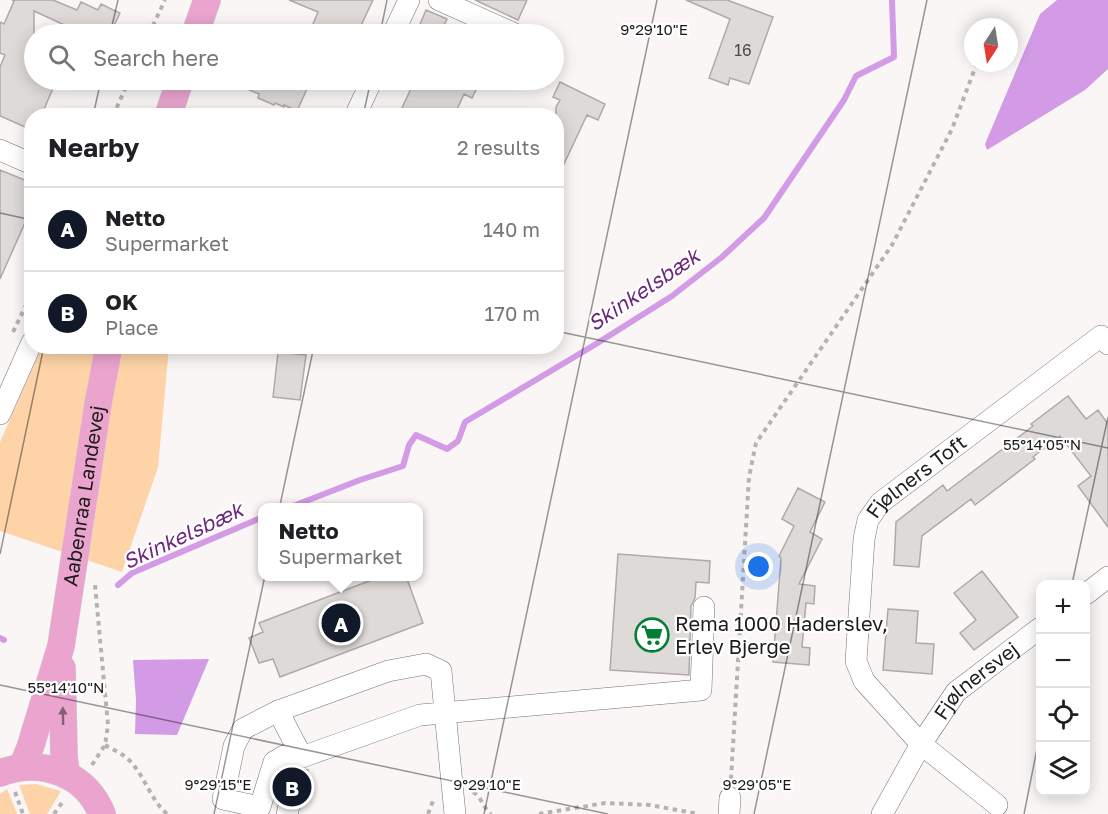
<!DOCTYPE html>
<html lang="en">
<head>
<meta charset="utf-8">
<style>
  body { margin:0; font-family:"Golos Text",sans-serif; background:#f6f6f6; color:#202124 }
  .controls { position:absolute; right:18px; bottom:18px; display:grid; overflow:hidden; border-radius:12px; box-shadow:0 3px 15px #0003 }
  .controls button { width:54px; height:54px; display:grid; place-items:center; padding:0; border:0; border-bottom:2px solid #e0e0e0; background:#fff; color:#202124; font:30px sans-serif }
  .compass { position:absolute; left:964px; top:18px; width:54px; height:54px; border-radius:50%; background:#fff; box-shadow:0 3px 15px #0003; rotate:192deg }
  .you { position:absolute; left:759px; top:567px; width:21px; height:21px; margin:-15px; border:4px solid #fff; border-radius:50%; background:#1a73e8; box-shadow:0 0 0 9px #1a73e833 }
  .badge { display:grid; place-items:center; width:39px; height:39px; border-radius:50%; background:#111827; color:#fff; font-size:20px; font-weight:700 }
  .pin { position:absolute; translate:-50% -50%; border:3px solid #fff; box-shadow:0 2px 6px #0006 }
  .popup { position:absolute; left:258px; top:503px; width:165px; height:78px; box-sizing:border-box; display:grid; place-content:center; border-radius:12px; background:#fff; filter:drop-shadow(0 2px 4px #0005); font-size:20px; white-space:nowrap; color:#757577 }
  .popup b { font-size:22px; color:#202124 }
  .popup::after { content:''; position:absolute; left:50%; top:100%; margin-left:-12px; border:12px solid transparent; border-top-color:#fff }
  .list { margin:0; padding:0; list-style:none }
  h2 { display:flex; justify-content:space-between; align-items:center; height:78px; margin:0; padding:0 24px; font-size:26px }
  h2 small { font-size:20px; font-weight:400; color:#757577 }
  .list li { display:grid; grid-template-columns:39px 1fr auto; gap:18px; align-items:center; box-sizing:border-box; height:84px; padding:0 24px; border-top:2px solid #e0e0e0 }
  .list b { display:block; font-size:22px; white-space:nowrap }
  .list p { margin:0; font-size:20px; white-space:nowrap; color:#757577 }
  .list em { font-size:20px; font-style:normal; color:#757577 }
  .icon { flex:none; width:33px; height:33px; fill:none; stroke:currentColor; stroke-width:2; stroke-linecap:round; stroke-linejoin:round }
  .map { position:relative; flex:none; width:1108px; height:814px; overflow:hidden }
  .search { position:absolute; background:#fff; box-shadow:0 3px 15px #0003; left:24px; top:24px; width:540px; height:66px; display:flex; align-items:center; gap:15px; box-sizing:border-box; padding:0 21px; border-radius:33px; color:#757577; font-size:22px }
  .panel { position:absolute; background:#fff; box-shadow:0 3px 15px #0003; left:24px; top:108px; width:540px; height:246px; border-radius:24px }
  .map>svg:first-child { display:block }
</style>
</head>
<body>
<div class="map">
<svg width="1108" height="814" viewBox="0 0 1108 814">
  <rect width="100%" height="100%" fill="#faf6f6"/>
  <path fill="#fdd3a7" d="M42,347h127l-11,120 -36,105 -122,-41v-89z
    M36,784l25,7 -14,23h-17l-11,-29z
    M7,789l10,24v1h-17v-20z"/>
  <path fill="#d39ae5" d="M1057,0h51v69l-23,21 -98,60 -2,-6 55,-130z
    M209,659l-32,76 -42,-1 1,-34 -3,-40z"/>
  <g fill="none" stroke-linecap="round" stroke-linejoin="round">
    <path stroke="#d39ae5" stroke-width="6" d="M288,508l72,-28 43,-14 6,-21 7,-10 31,14 11,-8 7,-19 131,-78 76,-48 50,-39 42,-39 80,-118 12,-24 38,-19 -2,-57
      M118,585l14,-12 131,-56
      M0,638l4,2"/>
  </g>
  <path fill="#dddad8" stroke="#aeaaa9" stroke-width="1.5" d="M12,0h41l24,10 4,-8 17,8 3,-6 19,9 -10,21h-26l-50,-23v69h20l-2,5 2,1 -13,30h-9v14l-32,-14v-49l5,-12 -5,-2v-31l4,2 10,-23z
    M289,0h84l-16,34h-37l-10,-3 8,-19z
    M475,0h52l-9,20z
    M686,0h41l46,17 -24,67 -19,-6 -2,7 -19,-7 21,-59z
    M426,10l21,9 -7,15h-9l-13,-5z
    M225,80h86l-14,31 -13,-6v2l-9,-4 -1,2 -16,-7 1,-4z
    M415,80h66l-9,18 -8,-4 -10,22h-35l-17,-8z
    M560,82l45,22 -7,16 -11,-5 -31,66v-74l4,-7 -7,-3z
    M0,170l32,13v24l-32,72z
    M278,352l28,3 -6,45 -27,-3z
    M1068,396l18,23 12,-9 10,14v103l-30,-41 13,-10 -31,-40 -27,21 2,2 -60,46 -4,-6 -49,37 -3,31 -25,-2 2,-43 47,-37 4,6 86,-65 -2,-2z
    M798,488l27,14 -15,30 12,7 -23,45 16,2 -1,18 -8,-1 -4,44 8,1 -1,17 -36,-3 8,-104 -2,-2 15,-30 -12,-7z
    M618,554l92,7 -1,22 -13,-1 -1,16 -4,8 -2,69 -79,-5z
    M982,571l36,46 -44,33 -14,-17 16,-13 -22,-27z
    M382,576h24l17,47 -143,54 -7,-18 -14,4 -10,-25 14,-6 -4,-9z
    M888,609l30,2 -2,32 18,1 -2,30 -49,-4z
    M287,769l21,1 -7,32 -4,-6 -5,-2h-7l-7,6 5,-24z"/>
  <g fill="none" stroke-linecap="round" stroke-linejoin="round">
    <g stroke="#767273" stroke-width="22">
      <g id="minor">
        <path d="M439,0l76,34"/>
        <path d="M393,34l16,-34"/>
        <path d="M355,116l17,-36"/>
        <path d="M0,150l32,14"/>
        <path d="M0,414l32,-72"/>
        <path d="M1086,594l22,-17"/>
        <path d="M278,711l-35,18 -9,17 -11,53 37,8 14,-45 10,-6 18,1"/>
        <path id="s1" d="M997,805l-76,-61 -57,-63 -8,-20 8,-122 4,-19 12,-17 221,-167 7,8"/>
        <path d="M287,814l2,-8"/>
        <path d="M455,814c-5,-48 -9,-95 -14,-143l-15,-7 -38,7 -110,40 24,46 118,-42 281,-25 3,-83"/>
        <path d="M729,814l1,-16"/>
        <path id="s2" d="M882,814l39,-70 35,-52 84,-64"/>
      </g>
    </g>
    <g stroke="#d2d2d2" stroke-width="28">
      <g id="major">
        <path d="M195,34l12,-34"/>
        <path d="M168,116l12,-36"/>
        <path d="M62,668l2,88 2,19"/>
        <path id="s3" d="M22,767l8,-19 31,-102 37,-242 11,-58"/>
        <path d="M0,773c40,-15 85,-1 102,41"/>
      </g>
    </g>
    <path stroke="#b5b2b2" stroke-width="4" stroke-dasharray="4.5 4.5" stroke-linecap="butt" d="M991,27l2,-5
      M149,34l16,-34
      M116,109l12,7
      M113,116l16,-36
      M13,332l19,-39
      M105,745c8,5 17,8 24,15 16,16 21,39 38,54
      M92,765l13,-20 3,-20 -13,-140
      M731,779l18,-302 7,-34 136,-198 60,-116 25,-66
      M15,792l8,22
      M473,792c9,5 10,16 18,22
      M54,814l10,-14
      M428,814l5,-13
      M539,814l66,-11 45,2 49,9"/>
    <use href="#minor" stroke="#fff" stroke-width="21"/>
    <use href="#major" stroke="#eaa4ce" stroke-width="27"/>
  </g>
  <defs><path id="oneway-solid" d="M-6-.8H1V-3.2L6.5 0L1 3.2V.8H-6Z" transform="scale(1.5)"/></defs>
  <use fill="#846075" href="#oneway-solid" transform="translate(63 716) rotate(-91)"/>
  <path fill="none" stroke="#1d1c1c" stroke-width="1.5" stroke-opacity="0.45" d="M110,34l8,-34M380,34l7,-34M93,116l8,-36M363,116l8,-36M0,213l32,7M556,331l552,117M0,554l44,-208M1072,584l36,-167M0,685l608,129M214,814l100,-468M484,814l173,-814M754,814l173,-814M1024,814l16,-80"/>
  <defs>
    <g id="supermarket-ring" transform="scale(1.725)"><circle r="9.5" fill="#fff" stroke="#037e35" stroke-width="1.5"/><path d="M-6-5.5h2.5l.6 2H6L4.5 2H-2.5L-4.4-4H-6ZM-1.5 3.2a1.3 1.3 0 1 0 .1 0ZM3 3.2a1.3 1.3 0 1 0 .1 0Z" fill="#037e35"/></g>
  </defs>
  <g fill-rule="evenodd">
    <use href="#supermarket-ring" x="652" y="635"/>
  </g>
  <g text-anchor="middle" stroke-width="4.5" stroke-linejoin="round" paint-order="stroke">
    <g font-size="16" fill="#4d4c4b">
      <text x="743" y="56">16</text>
    </g>
    <g font-size="20" fill="#1d1c1c" stroke="#fff">
      <text dy="7" stroke="none"><textPath href="#s1" startOffset="411">Fjølners Toft</textPath></text>
      <text dy="7" stroke="none"><textPath href="#s3" startOffset="279">Aabenraa Landevej</textPath></text>
      <text dy="7" stroke="none"><textPath href="#s2" startOffset="165">Fjølnersvej</textPath></text>
    </g>
    <g font-size="20" fill="#1d1c1c" stroke="#fff" text-anchor="start">
      <text x="675" y="631">Rema 1000 Haderslev,<tspan x="675" dy="23">Erlev Bjerge</tspan></text>
    </g>
    <g font-size="21" font-style="italic" fill="#6b277e" stroke="#fff">
      <text transform="translate(644 290) rotate(-34)" y="7">Skinkelsbæk</text>
      <text transform="translate(183 536) rotate(-25)" y="7">Skinkelsbæk</text>
    </g>
  </g>
  <g font-size="15" text-anchor="middle" fill="#1d1c1c" stroke="#fff" stroke-width="4.5" stroke-linejoin="round" paint-order="stroke">
    <text x="654" y="35">9°29'10"E</text>
    <text x="1042" y="450">55°14'05"N</text>
    <text x="66" y="693">55°14'10"N</text>
    <text x="218" y="790">9°29'15"E</text>
    <text x="487" y="790">9°29'10"E</text>
    <text x="757" y="790">9°29'05"E</text>
  </g>
</svg>
<div class="controls">
<button>+</button>
<button>−</button>
<button><svg class="icon" aria-label="locate" viewBox="0 0 24 24"><circle cx="12" cy="12" r="6"/><path d="M12 2v4M12 18v4M2 12h4M18 12h4"/></svg></button>
<button><svg class="icon" aria-label="layers" viewBox="0 0 24 24"><path d="M12 4l9 5-9 5-9-5zM3 14l9 5 9-5"/></svg></button>
</div>
<svg class="compass" viewBox="-18 -18 36 36"><path d="M0-13l5 13h-10z" fill="#e53935"/><path d="M0 13l5-13h-10z" fill="#757577"/></svg>
<div class="you"></div>
<div class="pin badge" style="left:341px;top:623px">A</div>
<div class="popup"><b>Netto</b>Supermarket</div>
<div class="pin badge" style="left:292px;top:787px">B</div>
<div class="search"><svg class="icon" aria-label="search" viewBox="0 0 24 24"><circle cx="10" cy="10" r="6"/><path d="M15 15l6 6"/></svg>Search here</div>
<section class="panel">
<h2>Nearby<small>2 results</small></h2>
<ul class="list">
<li><span class="badge">A</span><div><b>Netto</b><p>Supermarket</p></div><em>140 m</em></li>
<li><span class="badge">B</span><div><b>OK</b><p>Place</p></div><em>170 m</em></li>
</ul>
</section>
</div>
</body>
</html>
